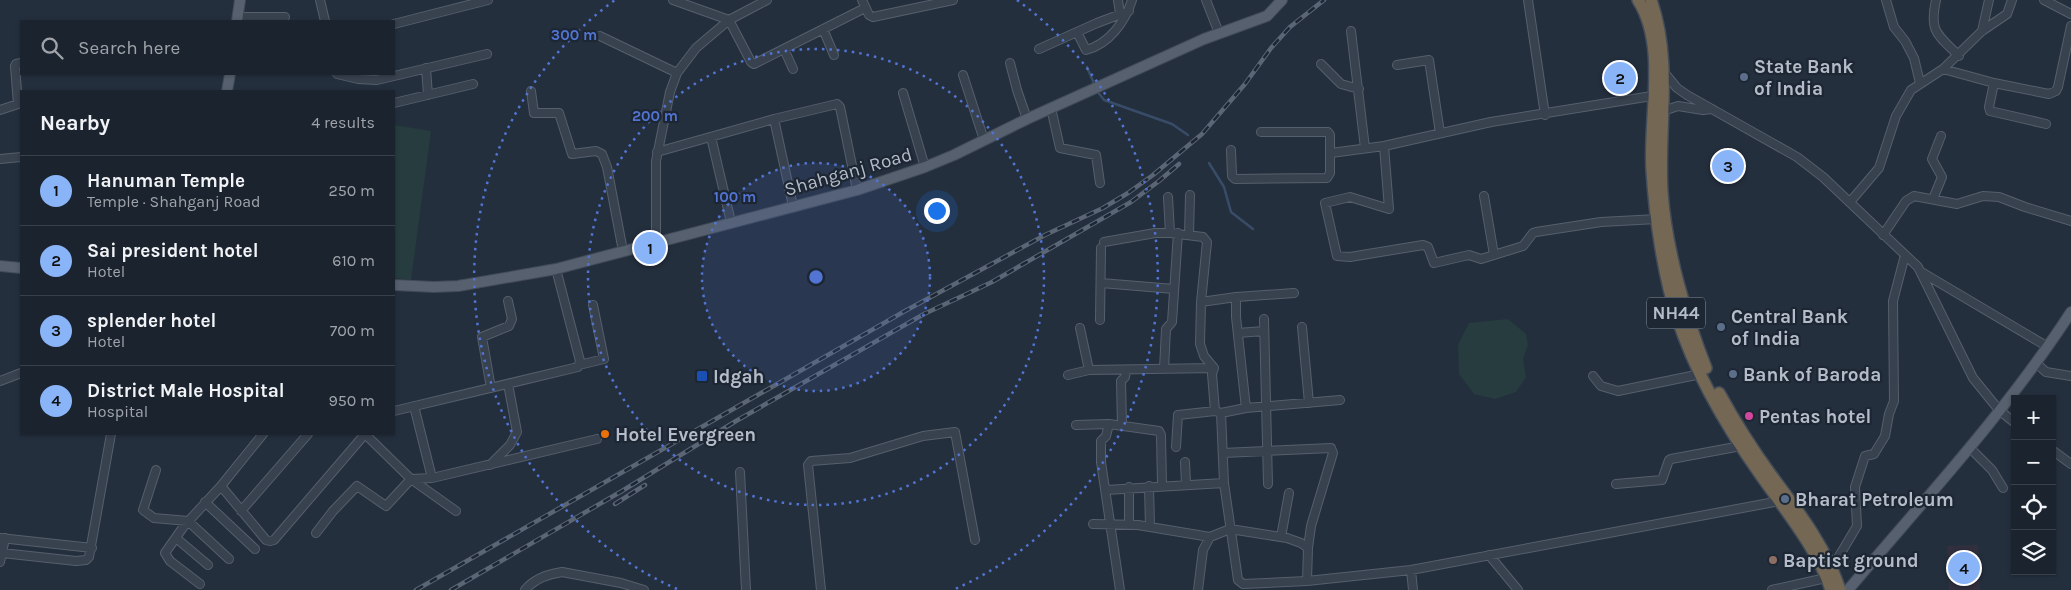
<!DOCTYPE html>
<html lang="en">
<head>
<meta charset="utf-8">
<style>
  body { margin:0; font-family:Karla,sans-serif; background:#282f3a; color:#f1f3f6 }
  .controls { position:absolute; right:15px; bottom:15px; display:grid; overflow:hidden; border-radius:0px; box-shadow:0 1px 4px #0004 }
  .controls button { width:45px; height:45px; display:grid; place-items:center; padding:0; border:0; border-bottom:1px solid #39404a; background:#1b232e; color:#f1f3f6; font:25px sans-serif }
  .you { position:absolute; left:936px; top:210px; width:18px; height:18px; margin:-12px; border:4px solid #fff; border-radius:50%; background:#1a73e8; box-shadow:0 0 0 8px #1a73e833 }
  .badge { display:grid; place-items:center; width:32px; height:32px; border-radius:50%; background:#8ab4f8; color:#111; font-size:16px; font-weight:700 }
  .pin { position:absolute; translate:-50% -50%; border:2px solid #fff; box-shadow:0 1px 5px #0006 }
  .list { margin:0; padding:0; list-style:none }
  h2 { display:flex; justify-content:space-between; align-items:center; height:65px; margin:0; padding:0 20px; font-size:21px }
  h2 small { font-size:16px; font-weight:400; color:#a0a4aa }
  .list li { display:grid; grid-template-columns:32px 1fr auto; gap:15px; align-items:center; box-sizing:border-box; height:70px; padding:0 20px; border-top:1px solid #39404a }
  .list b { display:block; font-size:19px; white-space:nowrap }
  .list p { margin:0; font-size:16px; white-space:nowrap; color:#a0a4aa }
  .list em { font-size:16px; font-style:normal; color:#a0a4aa }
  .icon { flex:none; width:28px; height:28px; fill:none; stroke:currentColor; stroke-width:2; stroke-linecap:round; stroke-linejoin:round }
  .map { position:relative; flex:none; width:2071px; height:590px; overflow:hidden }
  .search { position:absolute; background:#1b232e; box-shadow:0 1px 4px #0004; left:20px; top:20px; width:375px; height:55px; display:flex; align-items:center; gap:12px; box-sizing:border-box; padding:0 18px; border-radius:0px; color:#a0a4aa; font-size:19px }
  .panel { position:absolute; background:#1b232e; box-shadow:0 1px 4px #0004; left:20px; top:90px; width:375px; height:345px; border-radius:0px }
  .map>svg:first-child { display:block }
</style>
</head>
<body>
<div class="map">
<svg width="2071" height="590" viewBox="0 0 2071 590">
  <rect width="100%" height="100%" fill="#242f3e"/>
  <path fill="#32303f" d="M1978,545l2,45h-31l-2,-44z"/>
  <path fill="#263c3f" d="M394,125l37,6 -20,149 -17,-2z
    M1508,319l18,15 2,11 -5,14 3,18 -10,15 -21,7 -21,-5 -15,-20 -1,-29 11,-22z"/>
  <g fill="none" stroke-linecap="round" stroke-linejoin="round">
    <path stroke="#394c67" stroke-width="2.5" d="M1087,67l8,19
      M1097,91l7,9 68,24 16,11
      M1209,163l15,24 7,25 22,17"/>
    <g stroke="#565f6c" stroke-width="10">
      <path id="minor" d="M320,0l5,21
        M673,0l56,20 22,42 3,2 111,-56
        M862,0l7,15 4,2 80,-17
        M1118,0l2,14
        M1206,0l13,33
        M1528,0l17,115
        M1886,0l8,27 11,14 9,17 6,25
        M1936,0c-7,32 1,34 23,56
        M2044,0l27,14
        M237,17h48
        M394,24l94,-24
        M823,29l11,26
        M1351,31l14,117
        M1982,31l7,-31
        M1077,32l9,18c23,-6 39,-28 46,-50
        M600,36l77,37
        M784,49l9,20
        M1039,49l58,-26 32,-12
        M1010,63l7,27 10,29
        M1321,64l20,20 18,5
        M1397,65l32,-5 11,73
        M426,68l2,27
        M1943,69l51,14 55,11 7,-3 2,-4 13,-61
        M1663,71l14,17 10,7 110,62 26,20 95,90 55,111 26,32 16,13
        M337,74l21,5 19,1 110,-26
        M963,75l21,65
        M1994,83l-5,24 1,4 56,13
        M531,91l3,22h25l13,41 24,-3 6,3 5,13 16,84
        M903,93l22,74
        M394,103l79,-19
        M1051,108l9,40 36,7 4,28
        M0,110l18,-6 -3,-38 1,-2 5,-1
        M1663,111l15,-5 25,4 9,-1
        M774,119l19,87
        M711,137l20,85
        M1384,146l5,63 -39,-12 -25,6 12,53 13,1 73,-12 5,2 6,16 35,-8 12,4 42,-13 10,-13 3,-1 65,-10 56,-3
        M1231,150l1,26 3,3 92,-1 3,-5v-38l-2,-3h-67
        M657,152l117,-33 63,-15 3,3 17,83
        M1331,153l53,-7 107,-24 167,-27
        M0,159l21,-2
        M1484,196l10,59
        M1168,197l2,36
        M1933,199l9,-22 -10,-18 9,-23
        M1850,202l29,-34 17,-52 15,-26 32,-21 39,-38 25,-17 5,-14
        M1189,235l1,-40
        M1883,235l23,-34 8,-5 43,8 26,-8 16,1 26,10 46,14
        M656,242v-81l14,-69 7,-19 19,-25 33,-28 38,-20
        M1104,242l51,-9h15l33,4 4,5 -6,60 -1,42 4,12 10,12 -2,6 3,37 6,2 25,-5 94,-8
        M1923,273l125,74
        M1101,283l73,6
        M1236,297v20l10,91
        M1201,302l35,-5 58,-4
        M1264,319l4,165
        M1100,320l1,-72
        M1302,327l7,76
        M1080,328l9,42
        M1238,333l26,-2
        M2037,364l9,8 25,4
        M579,365l25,-6 -11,-54
        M1164,369l2,-40 6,-7 6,-89
        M1068,375l21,-5 125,-2
        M1593,376l8,10 17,5 83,-17
        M0,381l21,-8
        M491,388l-9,-51 27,-11 3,-7 -4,-18
        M414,406l18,72
        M394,411l184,-44 2,-6 -24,-92
        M1221,413l3,70 14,97 5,4 64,-3
        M1109,424l-3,12 -5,5v21l19,128
        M1076,425l33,-1 50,7 2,4 1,51
        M1122,426l-1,-45 4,-4 1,-7
        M365,434l46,45 45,32
        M1176,447l2,-32 37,-4
        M1970,448l22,22 11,18
        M2052,450l19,14
        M1223,453l108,-5 2,5 -22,73 -3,22
        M1185,462l1,22
        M490,465l20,-20 7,-13 -9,-48
        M156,470l-13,40 11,8 34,3 41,38
        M740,472l6,118
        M1616,484l46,-4 7,-20 2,-1 70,-13
        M221,486l45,54 4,1 4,-1 91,-106
        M1149,486l1,41
        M1106,490l118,-7
        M205,502l50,47
        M241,511l67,-77
        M1093,524l45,1 72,12 -7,13 -5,40
        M1129,525v-38
        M316,533l17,-22 24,-25 29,20 25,-27 21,-1 165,-39
        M1210,537l20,-8 57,9 14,5 7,5 -1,33 104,-11 369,-69
        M1281,537l8,-44
        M0,538l92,10
        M176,538l32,27
        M2,553l74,8 10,-1 3,-3 22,-123
        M1489,555l29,35
        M0,562l5,-24
        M1832,568l25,-42 -2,-39 10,-31 9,-2 11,-18 4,-22 5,-13 -1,-100 12,-46
        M1411,570l2,20
        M200,584l-30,-23 -5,-8 19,-27 37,-40 42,-52
        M525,590c9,-11 23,-16 37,-18l59,11 23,7
        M821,590l-13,-125 3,-4 39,-3 73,-22 32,-4 20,108
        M1772,590l54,-12"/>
    </g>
    <g stroke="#414a57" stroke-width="12">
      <path id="major" d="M237,21l3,-21
        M227,91l3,-17
        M0,266l21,2
        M394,285l40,2 24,-1 98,-17 301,-79 68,-23 29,-12 73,-36 177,-80 63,-23 15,-16
        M1848,590c77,-91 158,-178 223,-278"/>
    </g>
    <g stroke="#434c59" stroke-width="14">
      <path id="highway" d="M1638,0c30,47 10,118 14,171 3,46 11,103 25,146 18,56 49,109 83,157 23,33 59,77 71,116
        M1651,0c22,62 7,128 11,192 4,56 23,123 44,176
        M1719,393c16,29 33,56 52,82 27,36 55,72 69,115"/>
    </g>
    <use href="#minor" stroke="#38414e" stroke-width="8"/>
    <use href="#major" stroke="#56606e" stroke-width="10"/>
    <use href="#highway" stroke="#746855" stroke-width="11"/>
    <g stroke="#5a6575" stroke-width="4.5">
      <path id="rail" d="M615,504l30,-19
        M416,590l489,-279 140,-76 58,-27 25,-15 25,-18 49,-41 43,-50 26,-36 19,-21 34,-27
        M451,590l171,-99 114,-70 188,-107 68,-32 139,-80 28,-21 20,-17"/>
    </g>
    <use href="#rail" stroke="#1d2633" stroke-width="2.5" stroke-dasharray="8" stroke-linecap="butt"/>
  </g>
  <circle cx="816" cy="277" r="114" fill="#5274d3" fill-opacity=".12"/>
  <g fill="none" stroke="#5274d3" stroke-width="2.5" stroke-dasharray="2.5 5">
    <circle cx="816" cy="277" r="114"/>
    <circle cx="816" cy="277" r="228"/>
    <path d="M677 589A342 342 0 0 1 615 0M1017 0A342 342 0 0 1 955 589"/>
  </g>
  <g fill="#5c6f8a" stroke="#1d2633" stroke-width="2">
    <circle cx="1744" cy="77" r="5"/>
    <circle cx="1721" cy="327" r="5"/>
    <circle cx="1733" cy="374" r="5"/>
    <circle cx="1785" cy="499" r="5"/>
  </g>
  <rect fill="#1a4fb4" stroke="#1d2633" stroke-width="2" x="696" y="370" width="12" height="12" rx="2.5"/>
  <circle fill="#d1479c" stroke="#1d2633" stroke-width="2" cx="1749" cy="416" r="5"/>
  <circle fill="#e8710a" stroke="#1d2633" stroke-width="2" cx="605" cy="434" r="5"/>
  <circle fill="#8d6e63" stroke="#1d2633" stroke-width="2" cx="1773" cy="560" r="5"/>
  <g text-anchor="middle" stroke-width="4.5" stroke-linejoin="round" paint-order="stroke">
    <rect fill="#1d2633" stroke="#878f9c" stroke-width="1" x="1647" y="297.5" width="58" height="31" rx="4"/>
    <g font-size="18" font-weight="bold" fill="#b4bcc9">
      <text x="1676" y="319">NH44</text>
    </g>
    <g font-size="19" font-weight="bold" fill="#b4bcc9" stroke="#1d2633" text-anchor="start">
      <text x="1754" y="73">State Bank<tspan x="1754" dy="22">of India</tspan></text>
      <text x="1731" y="323">Central Bank<tspan x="1731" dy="22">of India</tspan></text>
      <text x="1743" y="381">Bank of Baroda</text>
      <text x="713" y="383">Idgah</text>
      <text x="1759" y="423">Pentas hotel</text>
      <text x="615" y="441">Hotel Evergreen</text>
      <text x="1795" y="506">Bharat Petroleum</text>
      <text x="1783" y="567">Baptist ground</text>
    </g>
    <g font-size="19" fill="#b4bcc9" stroke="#1d2633">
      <text transform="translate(848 171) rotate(-16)" y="7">Shahganj Road</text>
    </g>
  </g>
  <circle cx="816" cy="277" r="8" fill="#5274d3" stroke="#1d2633" stroke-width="2.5"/>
  <g font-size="15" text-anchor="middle" font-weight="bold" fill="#5274d3" stroke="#1d2633" stroke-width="4.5" stroke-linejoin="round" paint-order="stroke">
    <text x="574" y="40">300 m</text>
    <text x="655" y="121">200 m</text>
    <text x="735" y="202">100 m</text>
  </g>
</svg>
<div class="controls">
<button>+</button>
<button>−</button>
<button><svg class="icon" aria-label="locate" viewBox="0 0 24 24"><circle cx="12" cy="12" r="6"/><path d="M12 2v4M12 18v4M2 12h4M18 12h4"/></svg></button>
<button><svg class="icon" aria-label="layers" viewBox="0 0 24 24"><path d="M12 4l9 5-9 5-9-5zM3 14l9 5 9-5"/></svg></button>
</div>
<div class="you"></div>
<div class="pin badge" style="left:650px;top:248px">1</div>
<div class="pin badge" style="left:1620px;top:78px">2</div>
<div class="pin badge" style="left:1728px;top:166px">3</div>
<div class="pin badge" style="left:1964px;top:568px">4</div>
<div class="search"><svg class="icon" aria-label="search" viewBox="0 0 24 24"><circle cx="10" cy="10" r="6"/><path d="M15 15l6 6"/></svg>Search here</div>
<section class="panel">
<h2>Nearby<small>4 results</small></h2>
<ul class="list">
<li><span class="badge">1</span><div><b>Hanuman Temple</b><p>Temple · Shahganj Road</p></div><em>250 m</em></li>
<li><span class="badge">2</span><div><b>Sai president hotel</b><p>Hotel</p></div><em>610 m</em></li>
<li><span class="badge">3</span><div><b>splender hotel</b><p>Hotel</p></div><em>700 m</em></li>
<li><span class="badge">4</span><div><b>District Male Hospital</b><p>Hospital</p></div><em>950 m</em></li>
</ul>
</section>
</div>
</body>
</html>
